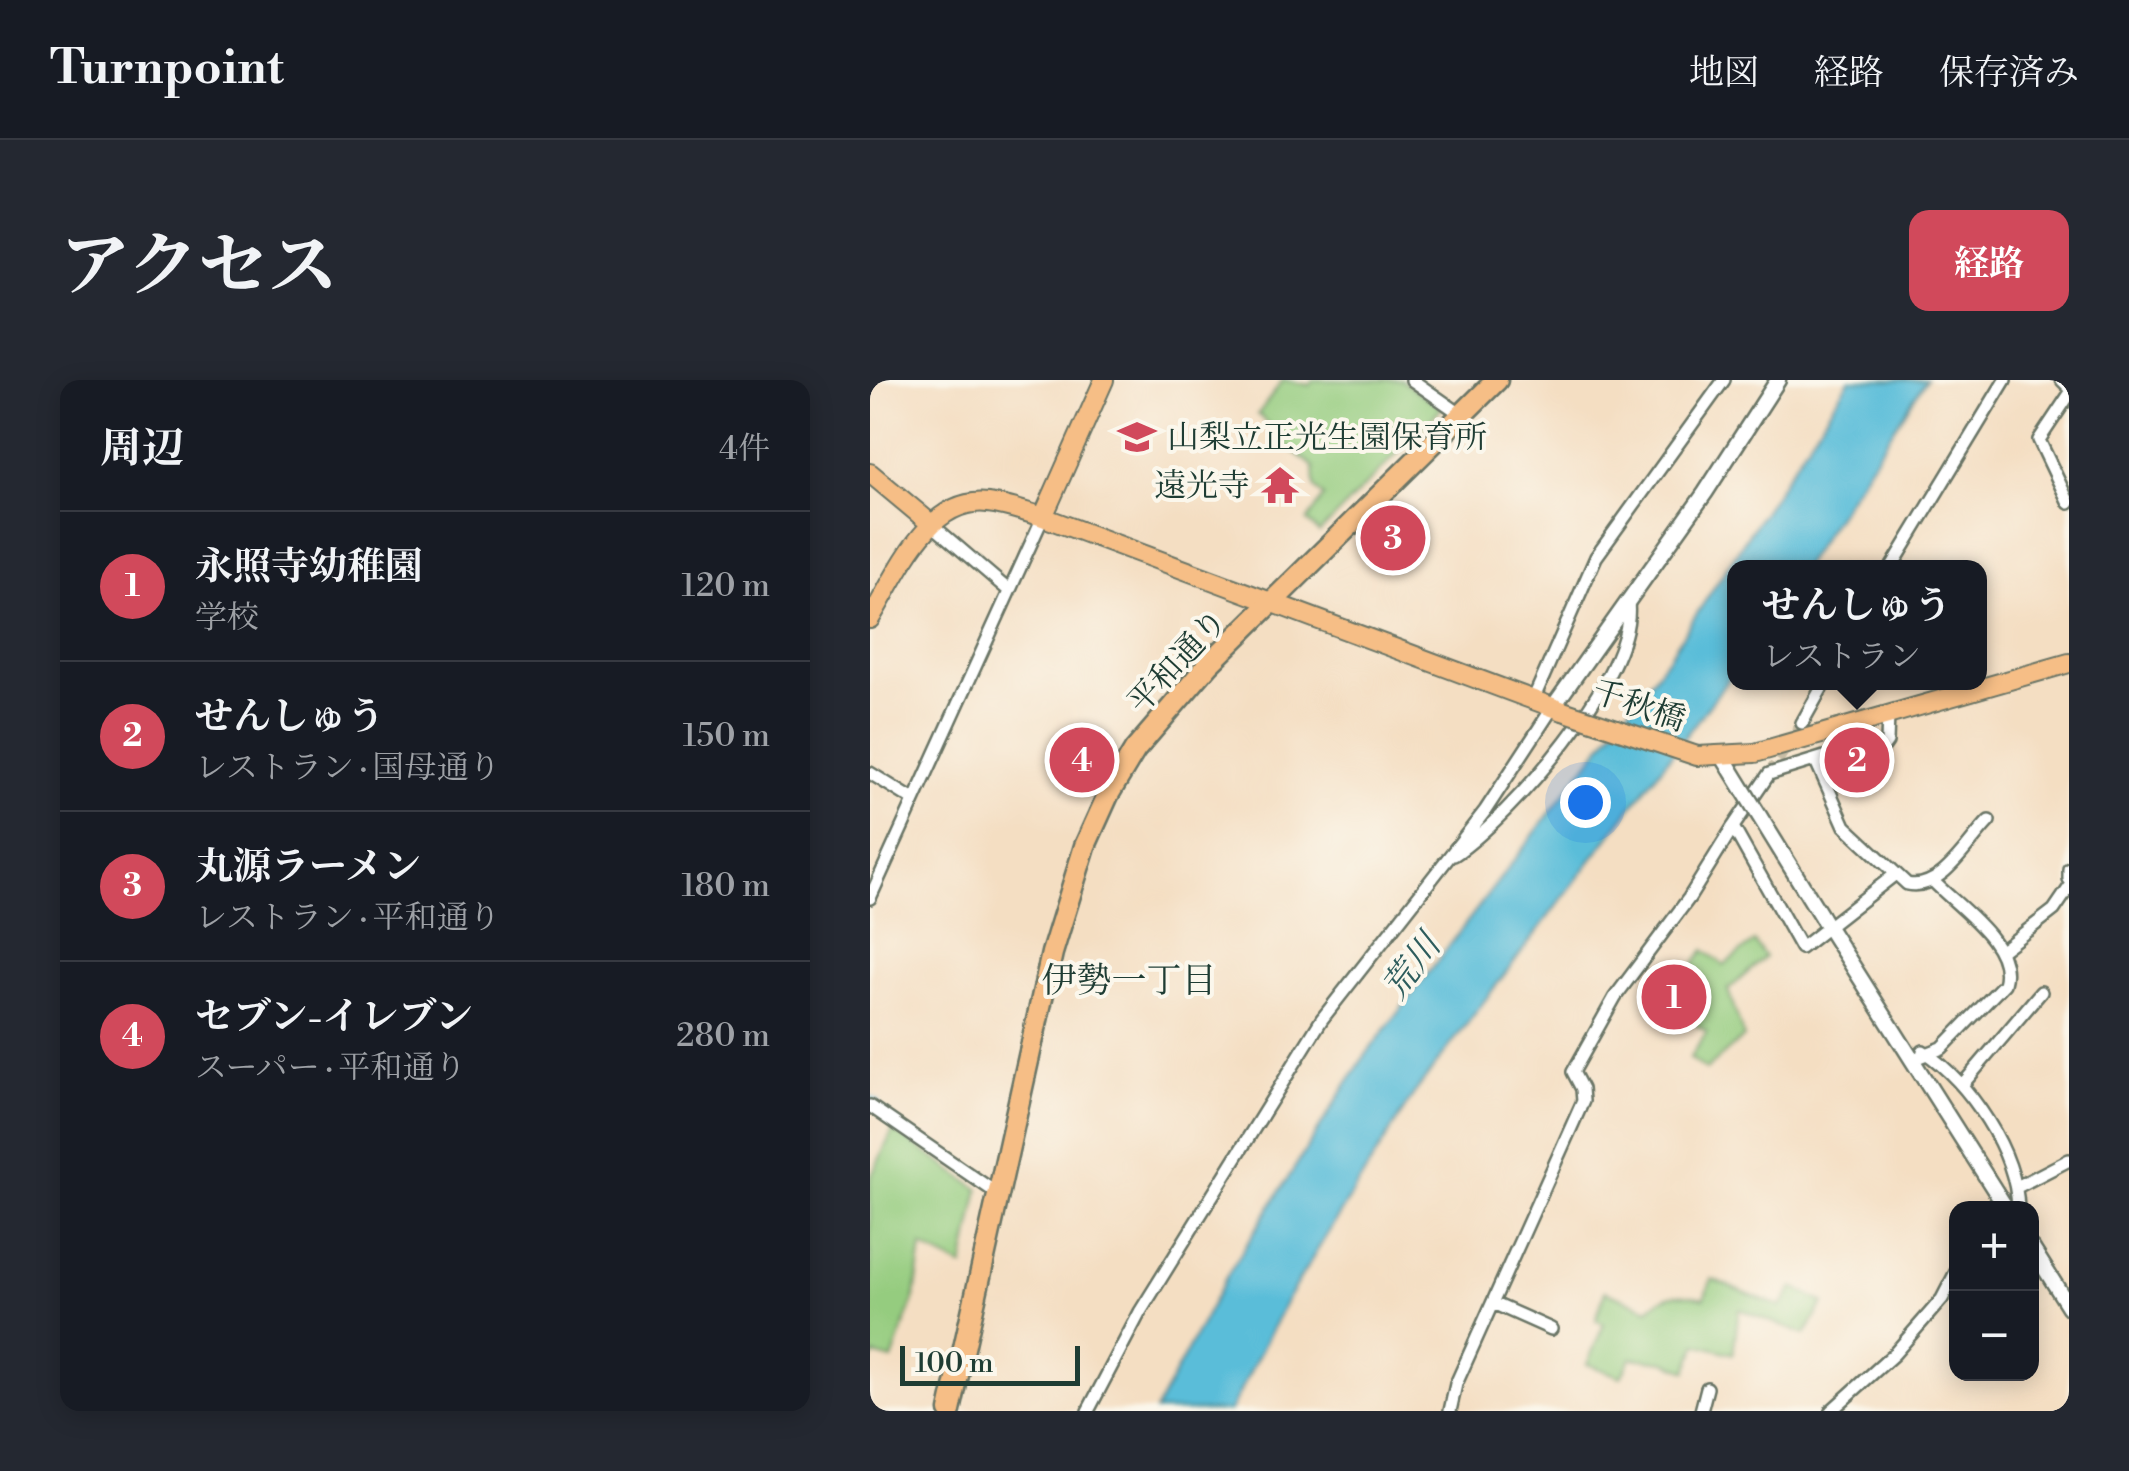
<!DOCTYPE html>
<html lang="ja">
<head>
<meta charset="utf-8">
<style>
  body { margin:0; font-family:"Libre Bodoni","Noto Serif JP",serif; background:#242831; color:#f1f3f6 }
  .controls { position:absolute; right:30px; bottom:30px; display:grid; overflow:hidden; border-radius:20px; box-shadow:0 5px 25px #0003 }
  .controls button { width:90px; height:90px; display:grid; place-items:center; padding:0; border:0; border-bottom:2px solid #363941; background:#171b24; color:#f1f3f6; font:50px sans-serif }
  .scale { position:absolute; left:30px; bottom:25px; width:180px; box-sizing:border-box; padding-left:10px; border:5px solid #1f3d34; border-top:0; font-size:28px; line-height:35px; white-space:nowrap; color:#1f3d34; -webkit-text-stroke:8px #fbf7ec; paint-order:stroke }
  .you { position:absolute; left:715px; top:422px; width:35px; height:35px; margin:-25px; border:8px solid #fff; border-radius:50%; background:#1a73e8; box-shadow:0 0 0 15px #1a73e833 }
  .badge { display:grid; place-items:center; width:65px; height:65px; border-radius:50%; background:#d1495b; color:#fff; font-size:32px; font-weight:700 }
  .pin { position:absolute; translate:-50% -50%; border:5px solid #fff; box-shadow:0 2px 10px #0006 }
  .popup { position:absolute; left:857px; top:180px; width:260px; height:130px; box-sizing:border-box; display:grid; place-content:center; border-radius:20px; background:#171b24; filter:drop-shadow(0 2px 8px #0005); font-size:32px; white-space:nowrap; color:#9ea1a6 }
  .popup b { font-size:38px; color:#f1f3f6 }
  .popup::after { content:''; position:absolute; left:50%; top:100%; margin-left:-20px; border:20px solid transparent; border-top-color:#171b24 }
  .list { margin:0; padding:0; list-style:none }
  h2 { display:flex; justify-content:space-between; align-items:center; height:130px; margin:0; padding:0 40px; font-size:42px }
  h2 small { font-size:32px; font-weight:400; color:#9ea1a6 }
  .list li { display:grid; grid-template-columns:65px 1fr auto; gap:30px; align-items:center; box-sizing:border-box; height:150px; padding:0 40px; border-top:2px solid #363941 }
  .list b { display:block; font-size:38px; white-space:nowrap }
  .list p { margin:0; font-size:32px; white-space:nowrap; color:#9ea1a6 }
  .list em { font-size:32px; font-style:normal; color:#9ea1a6 }
  .map { position:relative; flex:none; width:1199px; height:1031px; overflow:hidden; border-radius:20px }
  header { display:flex; align-items:center; gap:60px; box-sizing:border-box; height:140px; padding:0 50px; background:#171b24; border-bottom:2px solid #363941 }
  header strong { font-size:48px }
  nav { display:flex; gap:55px; margin-inline-start:auto; font-size:35px }
  .intro { display:flex; align-items:center; justify-content:space-between; box-sizing:border-box; height:240px; padding:0 60px }
  h1 { margin:0; font-size:70px }
  .button { padding:25px 45px; border-radius:20px; background:#d1495b; color:#fff; font-size:35px; font-weight:700 }
  main { display:flex; gap:60px; padding:0 60px }
  aside { flex:1; background:#171b24; border-radius:20px; box-shadow:0 5px 25px #0003 }
  .map>svg:first-child { display:block }
</style>
</head>
<body>
<header>
<strong>Turnpoint</strong>
<nav><a>地図</a><a>経路</a><a>保存済み</a></nav>
</header>
<div class="intro"><h1>アクセス</h1><a class="button">経路</a></div>
<main>
<aside>
<h2>周辺<small>4件</small></h2>
<ul class="list">
<li><span class="badge">1</span><div><b>永照寺幼稚園</b><p>学校</p></div><em>120 m</em></li>
<li><span class="badge">2</span><div><b>せんしゅう</b><p>レストラン · 国母通り</p></div><em>150 m</em></li>
<li><span class="badge">3</span><div><b>丸源ラーメン</b><p>レストラン · 平和通り</p></div><em>180 m</em></li>
<li><span class="badge">4</span><div><b>セブン-イレブン</b><p>スーパー · 平和通り</p></div><em>280 m</em></li>
</ul>
</aside>
<div class="map">
<svg width="1199" height="1031" viewBox="0 0 1199 1031">
  <rect width="100%" height="100%" fill="#fbf7ec"/>
  <filter id="ink" filterUnits="userSpaceOnUse"><feTurbulence type="fractalNoise" baseFrequency=".01" numOctaves="2"/><feDisplacementMap in="SourceGraphic" scale="20" xChannelSelector="R" yChannelSelector="G"/><feConvolveMatrix kernelMatrix="1 2 1 2 8 2 1 2 1" color-interpolation-filters="sRGB"/></filter>
  <filter id="wash" filterUnits="userSpaceOnUse"><feTurbulence type="fractalNoise" baseFrequency=".0048" numOctaves="4" result="noise"/><feDisplacementMap in="SourceGraphic" scale="40" xChannelSelector="R" yChannelSelector="G"/><feGaussianBlur stdDeviation="2.25" result="paint"/><feColorMatrix in="noise" values="0 0 0 0 0 0 0 0 0 0 0 0 0 0 0 0 0 1.4 0 .05"/><feComposite in="paint" operator="in"/></filter>
  <g filter="url(#wash)">
    <rect width="100%" height="100%" fill="#f4dec2"/>
    <path fill="#95cc7f" stroke="#5a845a" stroke-width="2.5" d="M413,0l27,5 3,-5h88l41,28 -123,125 -12,-12 17,-24 -9,-9 -1,-21 -40,-31 2,-5 -18,-17z
      M884,562l11,15 -37,33 16,47 -38,33 -16,-12 17,-26 -23,-15 14,-22 -18,-12 24,-33 20,15z
      M23,750l86,59 -16,78 -41,-20 -7,49 -23,64 -18,-5 -4,8v-184z
      M842,899l69,28 12,-20 31,16 -19,32 -66,-26 -6,45 -36,-10 -10,27 -21,-9 -35,-4 -10,19 -34,-13 17,-40 -8,-4 9,-29 44,18c18,-18 31,-16 55,-11z"/>
    <path fill="#5abdd9" stroke="#3c7d86" stroke-width="2.5" d="M979,0h77l-123,187 -69,1v104l-321,423 -127,206 -56,110h-75l73,-137 134,-214 306,-402z"/>
    <g fill="none" stroke-linecap="round" stroke-linejoin="round">
      <path stroke="#5abdd9" stroke-width="4" d="M0,717l8,5"/>
    </g>
  </g>
  <g filter="url(#ink)">
    <g fill="none" stroke-linecap="round" stroke-linejoin="round">
      <path stroke="#c9bea6" stroke-width="11" stroke-dasharray="11 5.5" stroke-linecap="butt" d="M899,394l33,-51"/>
      <g stroke="#6a7566" stroke-width="16">
        <path id="minor" d="M542,0l50,35
          M1192,0l7,7
          M1199,15l-30,45 30,63
          M60,143l77,66
          M1021,188l114,-188
          M663,320l63,-143 128,-177
          M932,343l23,-41
          M946,381l29,65 62,58c34,8 60,-41 82,-63
          M0,393l42,26
          M863,447l36,-53 78,-24 35,-1 5,-7 1,-28
          M584,475c56,-38 183,-181 174,-252
          M1199,489v10
          M0,518l173,-381
          M1131,571l53,-41 15,-22
          M1053,671c47,32 93,100 95,157
          M1041,680l31,-12 62,-64c12,-39 -46,-77 -70,-102
          M1092,705l79,-93
          M0,726l128,88
          M1147,807l52,-27
          M625,924l56,25
          M218,1031l52,-99 182,-293 163,-208 68,-104
          M580,1031l6,-27 127,-283 -1,-12 -9,-17 42,-75 74,-99 44,-71 68,121 92,-72
          M831,1031l6,-23
          M961,1031l63,-57 48,-55 14,-27"/>
      </g>
      <g stroke="#6a7566" stroke-width="19">
        <path id="tertiary" d="M683,327l152,-214 73,-113
          M951,536l185,292
          M1162,868l37,59"/>
      </g>
      <g stroke="#6a7566" stroke-width="22">
        <path id="primary" d="M0,93l60,50
          M173,137l61,-137
          M0,239c27,-43 57,-123 118,-116 18,2 37,9 55,14l520,194
          M885,373l314,-90"/>
      </g>
      <g stroke="#6a7566" stroke-width="25">
        <path id="trunk" d="M80,1031l102,-458 33,-107 23,-51 27,-45 74,-86 288,-284"/>
      </g>
      <use href="#minor" stroke="#fff" stroke-width="11"/>
      <use href="#tertiary" stroke="#fff" stroke-width="14"/>
      <use href="#primary" stroke="#f6be86" stroke-width="18"/>
      <use href="#trunk" stroke="#f6be86" stroke-width="20"/>
      <g stroke="#6a7566" stroke-width="19" stroke-linecap="butt">
        <path id="tertiary-bridge" d="M853,377l98,159"/>
      </g>
      <g stroke="#6a7566" stroke-width="22" stroke-linecap="butt">
        <path id="primary-bridge" d="M693,331l134,45 58,-3"/>
      </g>
      <use href="#tertiary-bridge" stroke="#fff" stroke-width="14"/>
      <use href="#primary-bridge" stroke="#f6be86" stroke-width="18"/>
    </g>
  </g>
  <defs>
    <g id="school-bare" transform="scale(3)"><path d="M0-5L7-2L0 1L-7-2ZM-4 1L0 2.5L4 1V4Q0 6-4 4Z" fill="#d1495b" stroke="#fbf7ec" stroke-width="2.5" paint-order="stroke"/></g>
    <g id="temple-bare" transform="scale(3)"><path d="M0-6L5-2H3V0L6.5 2.5H4V6H1.5V3h-3V6H-4V2.5H-6.5L-3 0V-2H-5Z" fill="#d1495b" stroke="#fbf7ec" stroke-width="2.5" paint-order="stroke"/></g>
  </defs>
  <g fill-rule="evenodd">
    <use href="#school-bare" x="267" y="57"/>
    <use href="#temple-bare" x="410" y="105"/>
  </g>
  <g text-anchor="middle" stroke-width="8" stroke-linejoin="round" paint-order="stroke">
    <g font-size="32" fill="#1f3d34" stroke="#fbf7ec" text-anchor="start">
      <text x="297" y="68">山梨立正光生園保育所</text>
      <text x="380" y="116" text-anchor="end">遠光寺</text>
    </g>
    <g font-size="32" fill="#1f3d34" stroke="#fbf7ec">
      <text transform="translate(307 281) rotate(-47)" y="11">平和通り</text>
      <text transform="translate(769 325) rotate(19)" y="11">千秋橋</text>
    </g>
    <g font-size="35" font-style="italic" fill="#2e5d5d" stroke="#fbf7ec">
      <text transform="translate(541 586) rotate(-53)" y="12">荒川</text>
    </g>
    <g font-size="35" fill="#1f3d34" stroke="#fbf7ec">
      <text x="259" y="612">伊勢一丁目</text>
    </g>
  </g>
</svg>
<div class="controls">
<button>+</button>
<button>−</button>
</div>
<div class="scale">100 m</div>
<div class="you"></div>
<div class="pin badge" style="left:804px;top:617px">1</div>
<div class="pin badge" style="left:987px;top:380px">2</div>
<div class="popup"><b>せんしゅう</b>レストラン</div>
<div class="pin badge" style="left:523px;top:158px">3</div>
<div class="pin badge" style="left:212px;top:380px">4</div>
</div>
</main>
</body>
</html>
